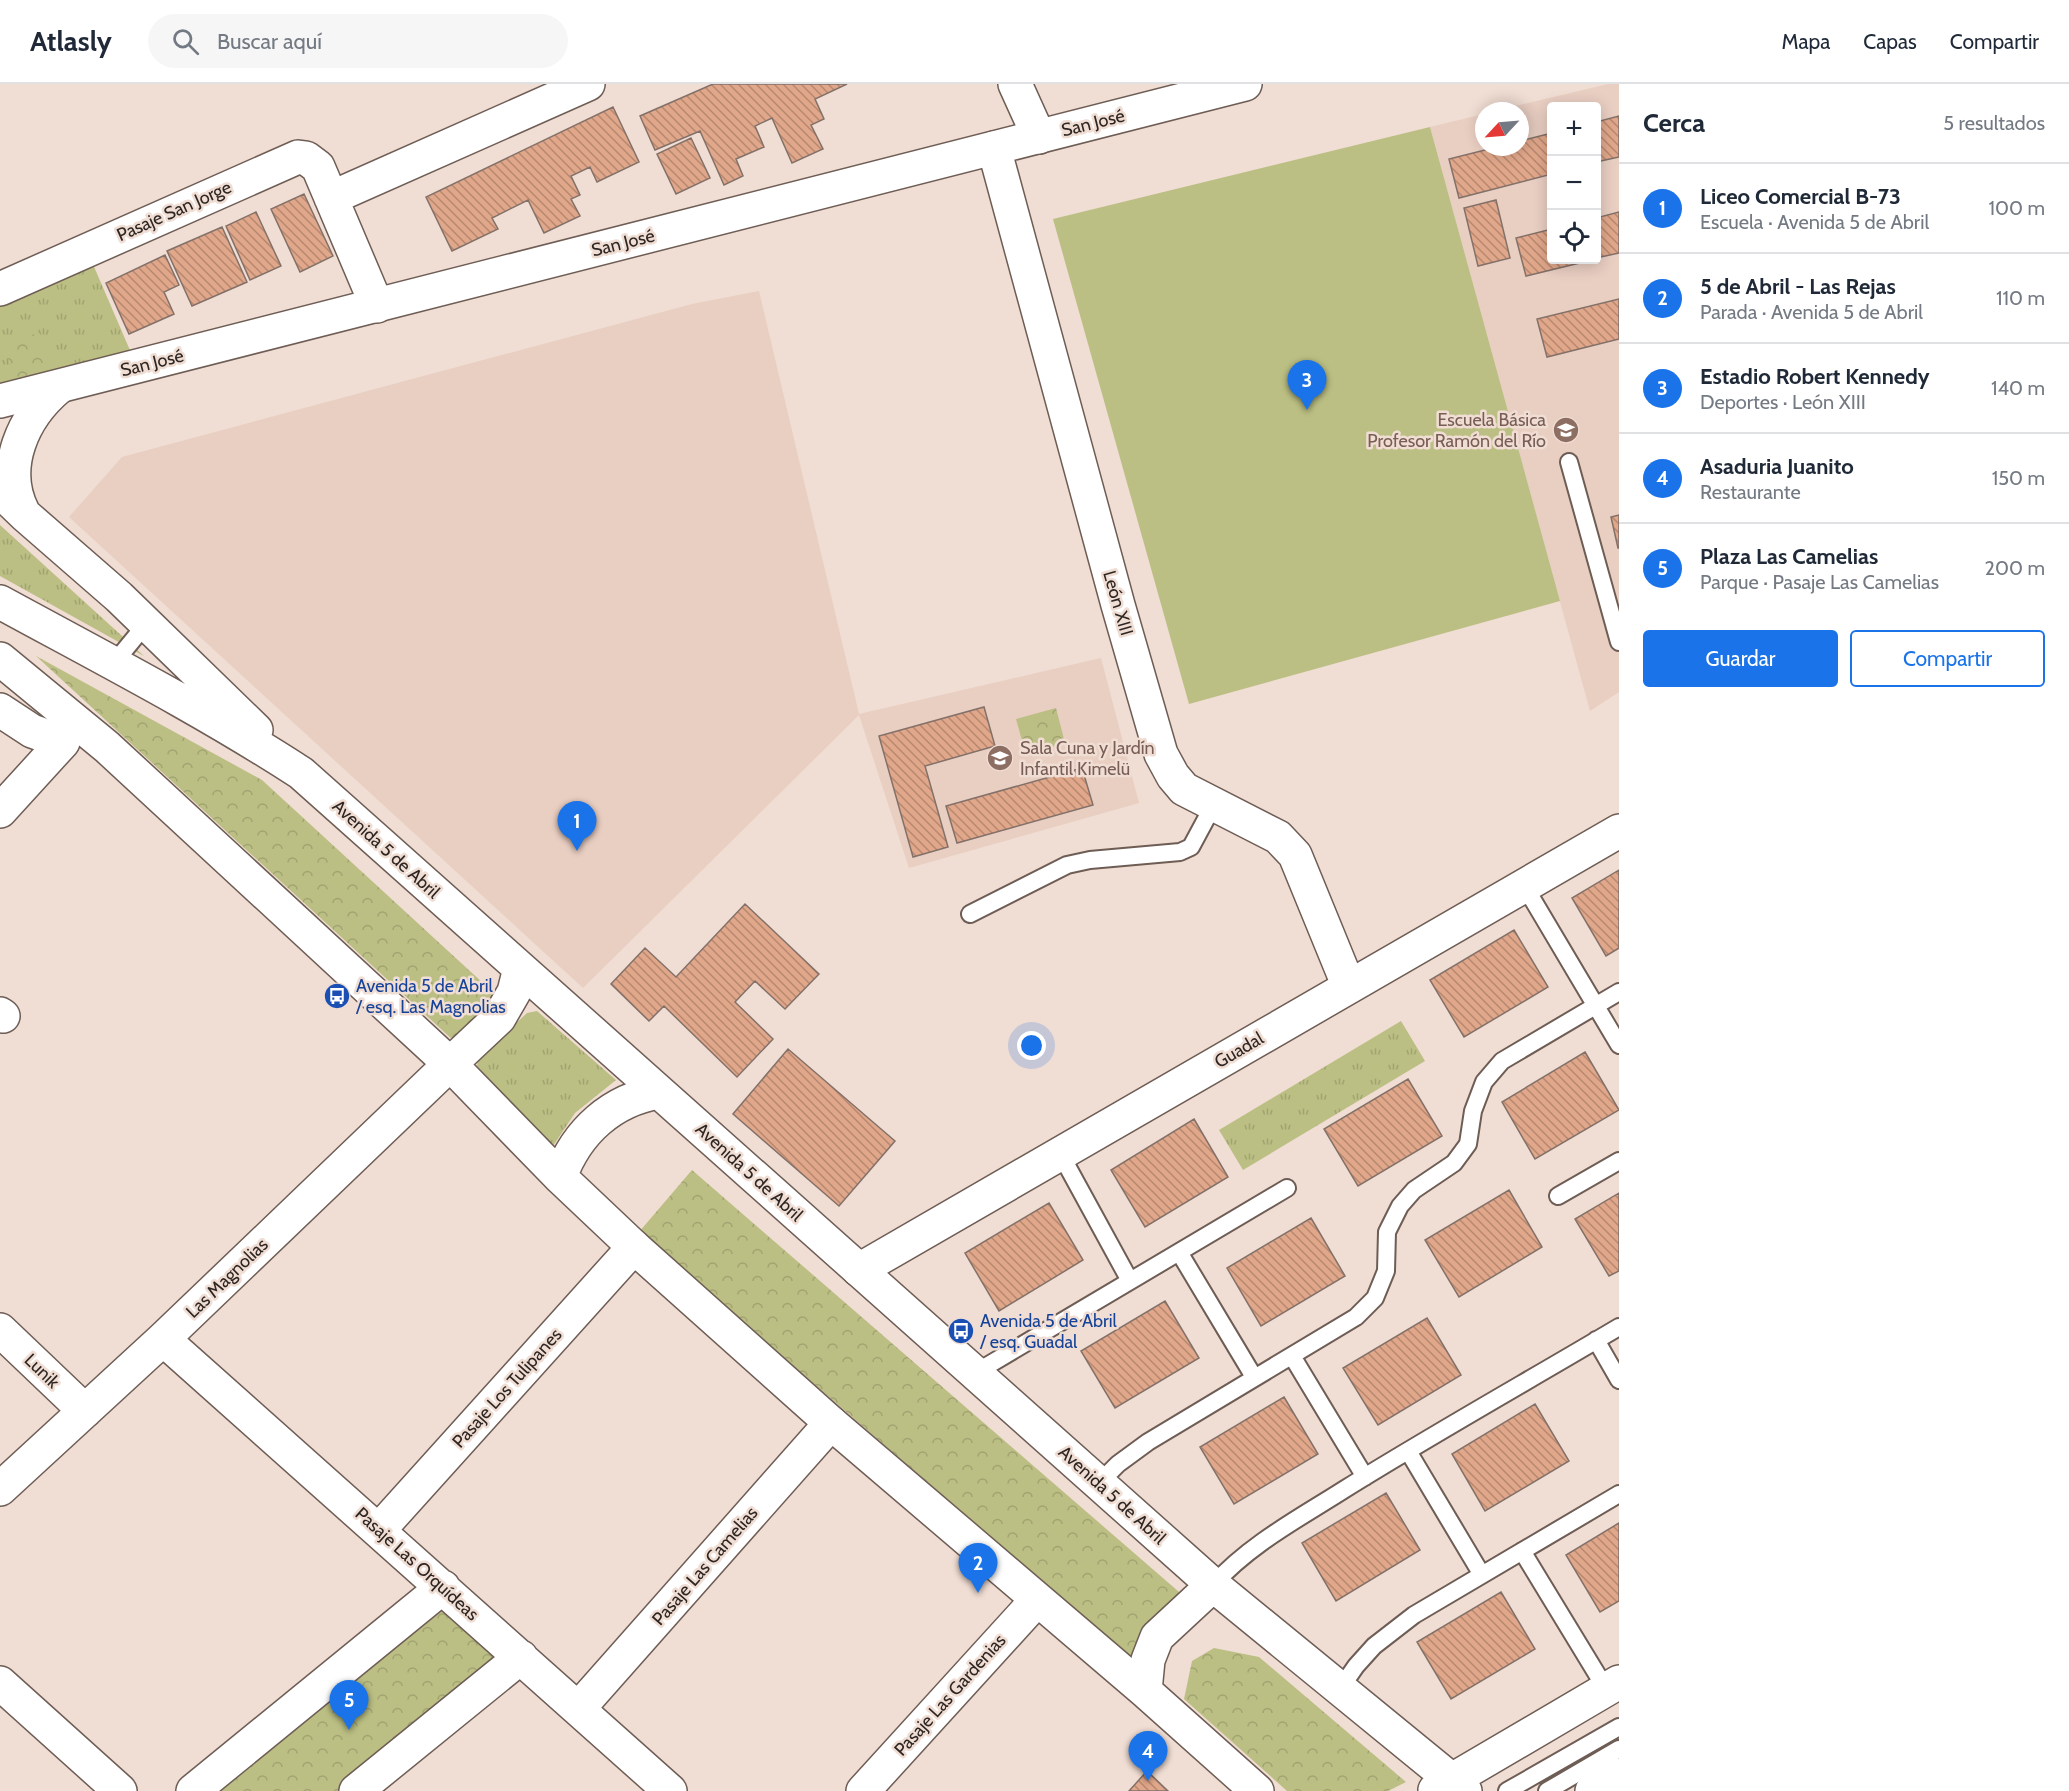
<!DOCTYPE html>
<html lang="es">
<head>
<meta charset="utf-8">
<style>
  body { margin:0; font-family:Cabin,sans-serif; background:#f6f6f7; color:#1f2937 }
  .controls { position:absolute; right:18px; top:18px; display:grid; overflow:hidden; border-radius:6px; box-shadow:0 3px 15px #0003 }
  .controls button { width:54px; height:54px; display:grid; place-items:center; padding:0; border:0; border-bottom:2px solid #e0e1e3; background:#fff; color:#1f2937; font:30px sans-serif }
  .compass { position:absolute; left:1475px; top:18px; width:54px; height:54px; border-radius:50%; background:#fff; box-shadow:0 3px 15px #0003; rotate:244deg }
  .you { position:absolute; left:1032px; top:962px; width:21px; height:21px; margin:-15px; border:4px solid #fff; border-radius:50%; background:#1a73e8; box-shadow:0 0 0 9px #1a73e833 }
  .badge { display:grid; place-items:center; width:39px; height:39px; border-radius:50%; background:#1a73e8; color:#fff; font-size:20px; font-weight:700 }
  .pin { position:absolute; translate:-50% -50px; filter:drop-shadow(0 2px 3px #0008) }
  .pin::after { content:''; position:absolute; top:32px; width:21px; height:18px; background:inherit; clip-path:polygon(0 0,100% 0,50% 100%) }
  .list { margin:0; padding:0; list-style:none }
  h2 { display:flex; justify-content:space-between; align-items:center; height:78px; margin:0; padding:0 24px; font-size:26px }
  h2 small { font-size:20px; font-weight:400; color:#747a83 }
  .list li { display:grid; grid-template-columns:39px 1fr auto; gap:18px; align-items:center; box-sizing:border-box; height:90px; padding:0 24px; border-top:2px solid #e0e1e3 }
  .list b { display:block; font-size:22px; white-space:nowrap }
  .list p { margin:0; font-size:20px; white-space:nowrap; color:#747a83 }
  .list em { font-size:20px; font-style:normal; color:#747a83 }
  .actions { display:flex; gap:12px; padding:18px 24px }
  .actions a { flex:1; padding:14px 0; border:2px solid #1a73e8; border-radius:6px; text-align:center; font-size:21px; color:#1a73e8 }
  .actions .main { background:#1a73e8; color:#fff }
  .icon { flex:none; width:33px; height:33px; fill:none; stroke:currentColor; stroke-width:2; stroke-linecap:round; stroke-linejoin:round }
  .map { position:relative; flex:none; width:1619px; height:1707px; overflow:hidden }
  header { display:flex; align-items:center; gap:36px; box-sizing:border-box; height:84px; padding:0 30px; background:#fff; border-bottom:2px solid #e0e1e3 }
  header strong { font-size:28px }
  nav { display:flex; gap:33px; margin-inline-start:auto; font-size:21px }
  .search { width:420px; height:54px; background:#f6f6f7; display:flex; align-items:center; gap:15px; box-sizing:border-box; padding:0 21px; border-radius:33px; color:#747a83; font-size:22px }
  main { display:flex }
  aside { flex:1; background:#fff }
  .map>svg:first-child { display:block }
</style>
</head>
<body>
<header>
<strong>Atlasly</strong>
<div class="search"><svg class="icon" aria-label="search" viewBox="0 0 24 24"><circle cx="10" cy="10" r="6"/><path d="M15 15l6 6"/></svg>Buscar aquí</div>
<nav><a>Mapa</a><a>Capas</a><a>Compartir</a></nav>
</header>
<main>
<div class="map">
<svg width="1619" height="1707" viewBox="0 0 1619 1707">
  <defs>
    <pattern id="grass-tufts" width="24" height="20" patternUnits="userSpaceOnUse" patternTransform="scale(1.5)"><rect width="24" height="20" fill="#bbbf83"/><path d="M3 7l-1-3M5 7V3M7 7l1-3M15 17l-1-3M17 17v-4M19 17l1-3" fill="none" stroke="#a1a471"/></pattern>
    <pattern id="park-crowns" width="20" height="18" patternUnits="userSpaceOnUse" patternTransform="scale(1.5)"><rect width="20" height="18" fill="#bbbf83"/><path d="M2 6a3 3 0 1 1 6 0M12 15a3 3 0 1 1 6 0" fill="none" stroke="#a1a471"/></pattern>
    <pattern id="building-back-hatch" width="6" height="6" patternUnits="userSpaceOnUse" patternTransform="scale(1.5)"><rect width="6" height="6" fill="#e1a78a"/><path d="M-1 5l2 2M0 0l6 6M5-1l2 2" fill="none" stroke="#b78870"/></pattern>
  </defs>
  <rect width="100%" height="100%" fill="#f0ddd3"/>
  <path fill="#e9cec2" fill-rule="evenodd" d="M1608,0h11v608l-29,19 -160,-584 54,-13v33h36v-36h-25zM1552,22h44v154h-44z
    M759,207l100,423 242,-56 38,145 -230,65 -50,-153 -276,273 -514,-471 53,-60 570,-153z"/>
  <path fill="url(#grass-tufts)" d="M92,178l40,93 -132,36v-89z
    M0,441l144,131 -144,-80z
    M537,927l79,69 -41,33 -24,36 -74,-83 1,-7 49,-46z
    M1401,937l24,40 -182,109 -24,-40z"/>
  <path fill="url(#park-crowns)" d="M39,248l14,32 -36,15 -14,-32z
    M36,572l226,124 234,215 -42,46z
    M1056,624l9,35 -39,12 -10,-36z
    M692,1086l494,428 -54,62 -493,-428z
    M442,1521l49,45 6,10 -153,131h-139z
    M1214,1564l45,9 147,125 -18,9h-101l-103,-92 8,-38z"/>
  <path fill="#bbbf83" d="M1430,43l130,474 -371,103 -136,-485z"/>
  <path fill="url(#building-back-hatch)" stroke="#837169" stroke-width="1.5" d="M713,0h134l-32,15 9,20 -13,6 12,24 -31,14 -20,-45 -17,8 9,21 -28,12 7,17 -19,9 -24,-54 -45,19 -15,-34z
    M613,23l26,55 -42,20 -7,-15 -19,9 9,19 -9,4 9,17 -36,17 -16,-33 -36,18 6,11 -46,22 -26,-54z
    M1619,32v41l-23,5v-40z
    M1552,49v41l-93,24 -10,-39 48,-12h23v-6z
    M691,54l19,40 -34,16 -19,-40z
    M304,110l29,62 -33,16 -29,-63z
    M1496,116l14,58 -32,8 -14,-58z
    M256,128l25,54 -31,14 -24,-54z
    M1619,128v41l-23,5v-40z
    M222,143l25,55 -55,24 -25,-55z
    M1552,145v31h40l-66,16 -10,-38z
    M165,171l14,30 -15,7 10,22 -45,20 -23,-51z
    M1619,215v40l-72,18 -10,-38z
    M1619,431v33h-1l-7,-31z
    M984,623l11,39 -70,20 23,81 -35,10 -34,-121z
    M1082,684l11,37 -136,38 -11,-37z
    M1619,786v78l-13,8 -34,-58z
    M745,820l74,70 -34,35 -30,-28 -20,21 38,37 -36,38 -73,-71 -15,15 -38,-37 34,-36 31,29z
    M1514,846l34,57 -84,50 -34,-57z
    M788,965l107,92 -56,65 -106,-92z
    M1585,968l34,58 -84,49 -33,-57z
    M1408,995l34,57 -84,50 -34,-57z
    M1194,1035l34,58 -83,50 -34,-57z
    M1509,1106l33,57 -83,50 -34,-57z
    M1619,1109v78l-10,5 -34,-57z
    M1049,1119l34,57 -84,51 -34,-58z
    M1311,1134l34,58 -84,50 -34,-58z
    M1165,1217l34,57 -84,50 -34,-57z
    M1427,1234l34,57 -83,50 -35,-57z
    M1284,1313l34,57 -84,50 -34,-57z
    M1535,1320l34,57 -84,50 -33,-57z
    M1386,1409l34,57 -84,51 -34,-58z
    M1619,1439v78l-19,11 -34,-57z
    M1501,1508l34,57 -84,50 -34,-57z
    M1147,1687l21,20h-39z"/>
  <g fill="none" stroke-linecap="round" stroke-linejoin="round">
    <g stroke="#6e5d55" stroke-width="20">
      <path id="lane" d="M1569,378l50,180
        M114,579l32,-39
        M1524,801l95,160
        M970,830l97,-49 23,-5 90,-8 11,-5 22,-41
        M1060,1069l70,128
        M1558,1112l61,-35
        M1179,1168l75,125
        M1596,1256l23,40
        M1292,1272l73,121
        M975,1289l312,-185
        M1408,1367l74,124
        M1099,1399l19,-19 30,-22 208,-125 19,-19 11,-27 1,-39 13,-26 14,-16 40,-27 14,-19 5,-33 11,-29 18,-21 117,-69
        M1522,1467l84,138
        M1213,1501c37,-41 85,-66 132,-96 90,-56 183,-108 274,-162
        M1340,1605l16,-23 18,-20 40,-31 205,-121
        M1507,1707l112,-64
        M1547,1707l72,-42"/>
    </g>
    <g stroke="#6e5d55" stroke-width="36">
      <path id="street" d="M1015,0l24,53
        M994,64l124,457 43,149 12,22 11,13 94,48 17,18 54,132
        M331,114l257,-114
        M0,205l298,-132 8,1 12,9 59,139
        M0,626l32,21 31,11 -63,69
        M0,930l3,2
        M859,1186l760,-439
        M0,1246l85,81
        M163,1255l507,452
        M0,1405l163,-150 287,-275
        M379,1446l255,-283
        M0,1599l120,108
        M578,1625l253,-286
        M193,1707l250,-204
        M356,1707l165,-134
        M863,1707l174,-191"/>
    </g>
    <g stroke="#6e5d55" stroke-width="36">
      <path id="secondary" d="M0,317l1245,-317"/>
    </g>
    <g stroke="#6e5d55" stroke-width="36">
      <path id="primary" d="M0,407l26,25 93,81 137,133
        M23,428c-23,-45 0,-95 36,-125
        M0,518c101,55 204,108 301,171l912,812 252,206
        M0,575l107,88 343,317 110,113 74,70 197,176 314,268 112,100
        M450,980l49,-46 15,-26 6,-24
        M560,1093c17,-46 52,-77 99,-85
        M1145,1607l3,-31 9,-23 56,-52
        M1435,1706l184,-108
        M1592,1707l27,-16"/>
    </g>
    <use href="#lane" stroke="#fff" stroke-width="16"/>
    <use href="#street" stroke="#fff" stroke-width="33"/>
    <use href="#secondary" stroke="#fff" stroke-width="33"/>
    <use href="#primary" stroke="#fff" stroke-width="33"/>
  </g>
  <defs>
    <g id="school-disc" transform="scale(1.35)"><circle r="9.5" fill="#8d6e63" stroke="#f0ddd3"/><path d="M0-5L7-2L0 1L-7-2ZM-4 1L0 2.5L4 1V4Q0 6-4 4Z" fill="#fff"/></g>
    <g id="bus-disc" transform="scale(1.35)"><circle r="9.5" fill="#1a4fb4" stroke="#f0ddd3"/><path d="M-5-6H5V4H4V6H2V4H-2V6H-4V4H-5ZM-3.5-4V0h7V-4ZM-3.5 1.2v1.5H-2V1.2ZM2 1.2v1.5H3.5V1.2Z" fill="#fff"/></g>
  </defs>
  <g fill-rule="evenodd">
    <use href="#school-disc" x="1566" y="346"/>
    <use href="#school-disc" x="1000" y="674"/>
    <use href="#bus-disc" x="337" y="912"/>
    <use href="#bus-disc" x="961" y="1247"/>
  </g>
  <g text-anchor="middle" stroke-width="5" stroke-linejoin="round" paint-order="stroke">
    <g font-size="18" fill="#2d2623" stroke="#f0ddd3">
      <text transform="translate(1093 39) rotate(-14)" y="6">San José</text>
      <text transform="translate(174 127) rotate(-24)" y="6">Pasaje San Jorge</text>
      <text transform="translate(623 159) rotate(-14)" y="6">San José</text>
      <text transform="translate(152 279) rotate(-14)" y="6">San José</text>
      <text transform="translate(1118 519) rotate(74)" y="6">León XIII</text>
      <text transform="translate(386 765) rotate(42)" y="6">Avenida 5 de Abril</text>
      <text transform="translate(1239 966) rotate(-30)" y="6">Guadal</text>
      <text transform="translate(749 1088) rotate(42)" y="6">Avenida 5 de Abril</text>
      <text transform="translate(227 1194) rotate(-44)" y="6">Las Magnolias</text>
      <text transform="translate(42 1287) rotate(44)" y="6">Lunik</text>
      <text transform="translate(507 1304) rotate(-48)" y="6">Pasaje Los Tulipanes</text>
      <text transform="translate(1112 1411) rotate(42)" y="6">Avenida 5 de Abril</text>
      <text transform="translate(417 1480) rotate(42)" y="6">Pasaje Las Orquídeas</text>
      <text transform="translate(705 1482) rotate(-49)" y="6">Pasaje Las Camelias</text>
      <text transform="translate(950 1611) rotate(-48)" y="6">Pasaje Las Gardenias</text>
    </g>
    <g font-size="18" fill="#785e54" stroke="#f0ddd3" text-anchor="end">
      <text x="1546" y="342">Escuela Básica<tspan x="1546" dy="21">Profesor Ramón del Río</tspan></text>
      <text x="1020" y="670" text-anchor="start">Sala Cuna y Jardín<tspan x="1020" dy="21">Infantil Kimelü</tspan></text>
    </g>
    <g font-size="18" fill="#164399" stroke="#f0ddd3" text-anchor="start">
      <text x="356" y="908">Avenida 5 de Abril<tspan x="356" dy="21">/ esq. Las Magnolias</tspan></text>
      <text x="980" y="1243">Avenida 5 de Abril<tspan x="980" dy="21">/ esq. Guadal</tspan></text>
    </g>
  </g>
</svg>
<div class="controls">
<button>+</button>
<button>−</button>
<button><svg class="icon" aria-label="locate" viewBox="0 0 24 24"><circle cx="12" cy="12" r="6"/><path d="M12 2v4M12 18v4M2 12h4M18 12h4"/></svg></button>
</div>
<svg class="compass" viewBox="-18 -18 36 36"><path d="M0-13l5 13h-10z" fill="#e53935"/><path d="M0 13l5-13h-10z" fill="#747a83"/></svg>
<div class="you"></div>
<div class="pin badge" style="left:577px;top:767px">1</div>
<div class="pin badge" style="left:978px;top:1509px">2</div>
<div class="pin badge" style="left:1307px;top:326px">3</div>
<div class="pin badge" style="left:1148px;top:1697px">4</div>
<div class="pin badge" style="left:349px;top:1646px">5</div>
</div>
<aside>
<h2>Cerca<small>5 resultados</small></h2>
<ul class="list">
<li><span class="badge">1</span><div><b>Liceo Comercial B-73</b><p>Escuela · Avenida 5 de Abril</p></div><em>100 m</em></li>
<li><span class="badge">2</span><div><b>5 de Abril - Las Rejas</b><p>Parada · Avenida 5 de Abril</p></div><em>110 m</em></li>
<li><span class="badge">3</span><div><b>Estadio Robert Kennedy</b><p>Deportes · León XIII</p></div><em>140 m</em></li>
<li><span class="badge">4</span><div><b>Asaduria Juanito</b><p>Restaurante</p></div><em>150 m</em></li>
<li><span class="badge">5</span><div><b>Plaza Las Camelias</b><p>Parque · Pasaje Las Camelias</p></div><em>200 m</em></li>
</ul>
<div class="actions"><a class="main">Guardar</a><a>Compartir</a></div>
</aside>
</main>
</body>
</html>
